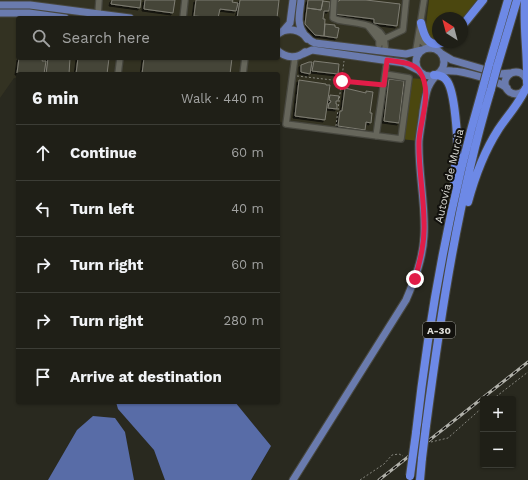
<!DOCTYPE html>
<html lang="en">
<head>
<meta charset="utf-8">
<style>
  body { margin:0; font-family:"Work Sans",sans-serif; background:#272720; color:#f1f3f6 }
  .controls { position:absolute; right:12px; bottom:12px; display:grid; overflow:hidden; border-radius:4px; box-shadow:0 1px 3px #0004 }
  .controls button { width:36px; height:36px; display:grid; place-items:center; padding:0; border:0; border-bottom:1px solid #3c3d36; background:#1f1f17; color:#f1f3f6; font:20px sans-serif }
  .compass { position:absolute; left:432px; top:12px; width:36px; height:36px; border-radius:50%; background:#1f1f17; box-shadow:0 1px 3px #0004; rotate:324deg }
  .stop { position:absolute; width:12px; height:12px; margin:-9px; border:3px solid #e11d48; border-radius:50%; background:#fff }
  .stop.end { background:#e11d48; border-color:#fff; box-shadow:0 1px 4px #0008 }
  .list { margin:0; padding:0; list-style:none }
  h2 { display:flex; justify-content:space-between; align-items:center; height:52px; margin:0; padding:0 16px; font-size:17px }
  h2 small { font-size:13px; font-weight:400; color:#a1a2a1 }
  .list li { display:grid; grid-template-columns:26px 1fr auto; gap:12px; align-items:center; box-sizing:border-box; height:56px; padding:0 16px; border-top:1px solid #3c3d36 }
  .list b { display:block; font-size:15px; white-space:nowrap }
  .list em { font-size:13px; font-style:normal; color:#a1a2a1 }
  .icon { flex:none; width:22px; height:22px; fill:none; stroke:currentColor; stroke-width:2; stroke-linecap:round; stroke-linejoin:round }
  .map { position:relative; flex:none; width:528px; height:480px; overflow:hidden }
  .search { position:absolute; background:#1f1f17; box-shadow:0 1px 3px #0004; left:16px; top:16px; width:264px; height:44px; display:flex; align-items:center; gap:10px; box-sizing:border-box; padding:0 14px; border-radius:4px; color:#a1a2a1; font-size:15px }
  .panel { position:absolute; background:#1f1f17; box-shadow:0 1px 3px #0004; left:16px; top:72px; width:264px; height:332px; border-radius:4px }
  .map>svg:first-child { display:block }
</style>
</head>
<body>
<div class="map">
<svg width="528" height="480" viewBox="0 0 528 480">
  <defs>
    <filter id="shadow"><feDropShadow dx="-2" dy="2" stdDeviation="0" flood-color="#0009"/></filter>
  </defs>
  <rect width="100%" height="100%" fill="#29291f"/>
  <path fill="#333222" fill-rule="evenodd" d="M0,0h429l-3,25 20,27 3,10 -1,5 -9,13 -6,3 -14,58 -133,-17 -8,-3v-47h-260v4h-4l-14,20zM18,18h260v40h-260z"/>
  <path fill="#4b470f" d="M429,0h48l-15,19v-1h-24v24l-5,-1 -6,-9 -1,-7z
    M409,78l14,1c6,20 -1,43 -4,62l-18,-2z"/>
  <path fill="#586ca7" d="M116,402h119l36,44 -20,34h-86l-11,-30 -36,-41z
    M93,416l22,2 10,14 9,48h-86l29,-50z"/>
  <path fill="#444439" stroke="#7f7e73" filter="url(#shadow)" d="M112,0h29l-1,8 -29,-4z
    M145,0h30l-2,13 -29,-4z
    M196,0h37l-1,2 6,1 -2,8 -16,-2 -2,9 -24,-2z
    M240,0h39l-2,18h-40z
    M308,0h15l-2,10 -14,-2z
    M340,0h26l34,4 -3,22 -23,-3v-4l-40,-5 2,-13h3z
    M323,1l7,1 -1,9h-5l-1,8h2l-1,17 -9,-1 -10,-11 2,-16 14,2z
    M325,24l10,1v2l4,1 -2,10 -13,-2z
    M19,58h24l-1,3h4l-2,13 -27,-1z
    M48,58h22l-1,16h-23z
    M78,58h31l-2,16h-31z
    M144,58h88l-2,16h-88z
    M314,61l25,3 -1,10 -26,-3z
    M309,62h3l-2,12 -9,-2v-7z
    M389,79l15,2 -5,42 -15,-2z
    M299,80l27,4v1h4l-5,35 -30,-4z
    M345,88l21,5v-2l7,1 -3,21h2l-1,10 -5,-1 -1,8 -27,-4 2,-15h2z
    M330,95l9,1 -1,5h-2v3h1v5l-9,-1 1,-5h1l1,-2 -2,-1z"/>
  <g fill="none" stroke-linecap="round" stroke-linejoin="round">
    <g stroke="#47473f" stroke-width="8">
      <path id="minor" d="M334,0l-1,18 5,2c20,4 50,2 47,31
        M98,14l1,-14
        M183,18l2,-18
        M368,26l11,14v5
        M419,35l3,7 8,7
        M380,43l4,-4 19,-9 3,-30
        M295,57l-9,67c38,5 77,10 115,15l8,-61 -24,-4 -9,62
        M416,59v-9l8,-50
        M118,74l2,-16
        M243,74l2,-16
        M385,74l2,-14"/>
    </g>
    <g stroke="#47473f" stroke-width="9">
      <path id="major" d="M301,0c-1,12 -5,23 3,34
        M0,5h30l100,13
        M0,13h29l36,5
        M283,31l7,-8 3,-23
        M278,34c9,-7 23,-5 29,5
        M306,36l5,5 4,2 91,11 16,-4
        M416 62a14 14 0 1 1 28 0a14 14 0 1 1-28 0Z
        M278,51c8,7 19,8 27,1
        M303,54l9,-4 92,13 14,7
        M442,54l10,6 48,14 11,-1
        M505 83a11 11 0 1 1 22 0a11 11 0 1 1-22 0Z
        M439,73c4,-2 8,-3 13,-2 11,0 47,10 55,17
        M293,480l113,-180c9,-21 17,-42 18,-64 2,-32 -6,-63 -5,-95 1,-10 3,-20 4,-30 3,-16 3,-27 16,-38"/>
    </g>
    <g stroke="#47473f" stroke-width="10">
      <path id="highway" d="M525,0c-2,27 3,56 2,82
        M421,23c3,13 7,26 23,19
        M462,26l21,-26
        M489,65l19,-65
        M497,67l20,-67
        M434,75c6,0 10,1 13,6 8,11 11,59 10,73 -1,9 -4,19 -3,28
        M468,202c7,-26 16,-50 30,-72 9,-14 21,-26 28,-42
        M426,426c15,-114 32,-227 65,-337
        M416,433c13,-117 34,-233 67,-346
        M420,480l2,-22"/>
    </g>
    <path stroke="#87877f" stroke-width="1" stroke-dasharray="2 2" stroke-linecap="butt" d="M297,76l80,9
      M336,126l8,-65
      M493,399l35,-27
      M431,442l17,-4 35,-31
      M360,480l24,-16 8,-9 7,-1 4,2"/>
    <use href="#minor" stroke="#66665b" stroke-width="5.5"/>
    <use href="#major" stroke="#6a7bae" stroke-width="7"/>
    <use href="#highway" stroke="#6d89e6" stroke-width="8"/>
    <g stroke="#b1b1aa" stroke-width="3">
      <path id="rail" d="M379,480l149,-118"/>
    </g>
    <use href="#rail" stroke="#12110d" stroke-width="1.5" stroke-dasharray="4.5" stroke-linecap="butt"/>
    <g stroke="#47473f" stroke-width="10" stroke-linecap="butt">
      <path id="highway-bridge" d="M483,87l6,-22
        M491,89l6,-22
        M422,458l4,-32
        M410,476l6,-43"/>
    </g>
    <use href="#highway-bridge" stroke="#6d89e6" stroke-width="8"/>
  </g>
  <g fill="none" stroke-linecap="round" stroke-linejoin="round">
    <path stroke="#e11d48" stroke-width="5" d="M342,81l42,4 3,-25c11,2 27,2 33,12 13,20 0,48 -1,69 -1,25 5,56 5,82 1,19 -4,38 -9,56"/>
  </g>
  <g text-anchor="middle" stroke-width="4" stroke-linejoin="round" paint-order="stroke">
    <rect fill="#12110d" stroke="#a0a09a" stroke-width="1" x="423" y="322" width="32" height="16" rx="3"/>
    <g font-size="10" font-weight="bold" fill="#ddddd7">
      <text x="439" y="334">A-30</text>
    </g>
    <g font-size="11" fill="#ddddd7" stroke="#12110d">
      <text transform="translate(449 176) rotate(-77)" y="4">Autovía de Murcia</text>
    </g>
  </g>
</svg>
<div class="controls">
<button>+</button>
<button>−</button>
</div>
<svg class="compass" viewBox="-18 -18 36 36"><path d="M0-13l5 13h-10z" fill="#e53935"/><path d="M0 13l5-13h-10z" fill="#a1a2a1"/></svg>
<div class="stop" style="left:342px;top:81px"></div>
<div class="stop end" style="left:415px;top:279px"></div>
<div class="search"><svg class="icon" aria-label="search" viewBox="0 0 24 24"><circle cx="10" cy="10" r="6"/><path d="M15 15l6 6"/></svg>Search here</div>
<section class="panel">
<h2>6 min<small>Walk · 440 m</small></h2>
<ul class="list">
<li><svg class="icon" aria-label="ahead" viewBox="0 0 24 24"><path d="M12 20V5M6 11l6-6 6 6"/></svg><div><b>Continue</b></div><em>60 m</em></li>
<li><svg class="icon" aria-label="left" viewBox="0 0 24 24"><path d="M17 20v-9H6M10 6l-5 5 5 5"/></svg><div><b>Turn left</b></div><em>40 m</em></li>
<li><svg class="icon" aria-label="right" viewBox="0 0 24 24"><path d="M7 20v-9h11M14 6l5 5-5 5"/></svg><div><b>Turn right</b></div><em>60 m</em></li>
<li><svg class="icon" aria-label="right" viewBox="0 0 24 24"><path d="M7 20v-9h11M14 6l5 5-5 5"/></svg><div><b>Turn right</b></div><em>280 m</em></li>
<li><svg class="icon" aria-label="arrive" viewBox="0 0 24 24"><path d="M6 21V4h12l-3 4 3 4H6"/></svg><div><b>Arrive at destination</b></div></li>
</ul>
</section>
</div>
</body>
</html>
